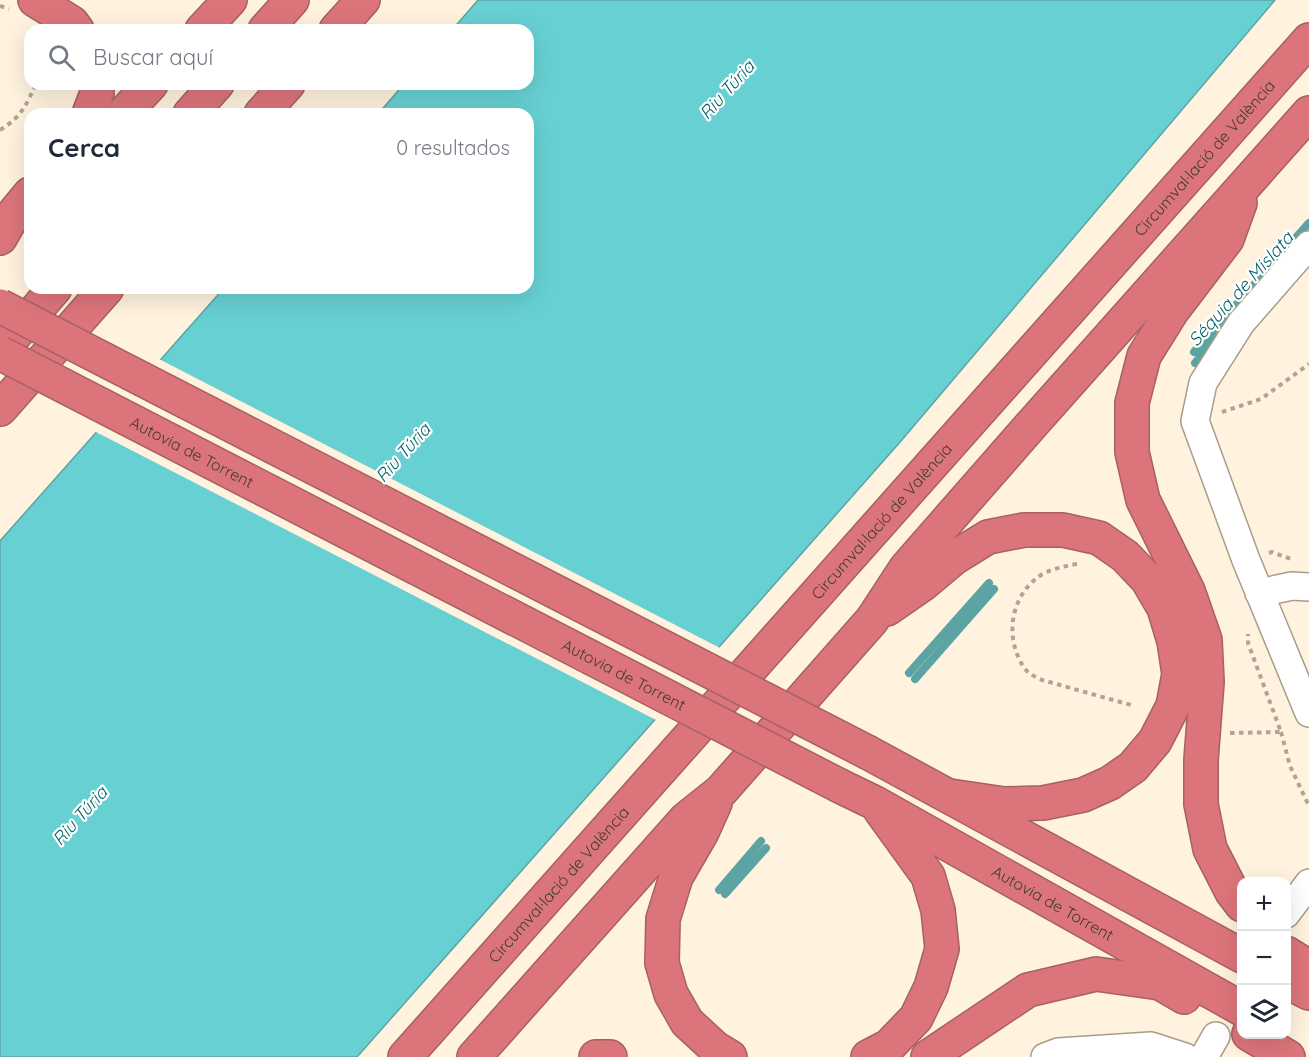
<!DOCTYPE html>
<html lang="es">
<head>
<meta charset="utf-8">
<style>
  body { margin:0; font-family:Quicksand,sans-serif; background:#f2f2f3; color:#1f2937 }
  .controls { position:absolute; right:18px; bottom:18px; display:grid; overflow:hidden; border-radius:12px; box-shadow:0 6px 24px #0002 }
  .controls button { width:54px; height:54px; display:grid; place-items:center; padding:0; border:0; border-bottom:2px solid #e0e1e3; background:#fff; color:#1f2937; font:30px sans-serif }
  .list { margin:0; padding:0; list-style:none }
  h2 { display:flex; justify-content:space-between; align-items:center; height:78px; margin:0; padding:0 24px; font-size:26px }
  h2 small { font-size:20px; font-weight:400; color:#747a83 }
  .icon { flex:none; width:33px; height:33px; fill:none; stroke:currentColor; stroke-width:2; stroke-linecap:round; stroke-linejoin:round }
  .map { position:relative; flex:none; width:1309px; height:1057px; overflow:hidden }
  .search { position:absolute; background:#fff; box-shadow:0 6px 24px #0002; left:24px; top:24px; width:510px; height:66px; display:flex; align-items:center; gap:15px; box-sizing:border-box; padding:0 21px; border-radius:18px; color:#747a83; font-size:22px }
  .panel { position:absolute; background:#fff; box-shadow:0 6px 24px #0002; left:24px; top:108px; width:510px; height:186px; border-radius:18px }
  .map>svg:first-child { display:block }
</style>
</head>
<body>
<div class="map">
<svg width="1309" height="1057" viewBox="0 0 1309 1057">
  <rect width="100%" height="100%" fill="#fff2de"/>
  <path fill="#67d0d3" stroke="#5ca4a3" stroke-width="1.5" d="M478,0h797l-374,441 -544,616h-357v-516l224,-253h304v-174h-150l26,-30h124v-54h-76z"/>
  <path fill="#fff2de" d="M157,358l565,291 -64,72 -564,-290z"/>
  <g fill="none" stroke-linecap="round" stroke-linejoin="round">
    <path stroke="#5ca4a3" stroke-width="8" d="M1194,352l115,-129
      M1195,363l23,-26
      M909,673l80,-90
      M915,679l79,-90
      M719,890l42,-49
      M725,894l41,-46"/>
    <g stroke="#a99d8a" stroke-width="30">
      <path id="street" d="M1309,245l-68,78 -38,60 -8,38 51,139 63,153
        M1259,593l33,-7 17,1
        M1286,914l23,-31
        M1045,1057l13,-5 93,-6 34,11
        M1204,1057l12,-21"/>
    </g>
    <g stroke="#a66162" stroke-width="36">
      <g id="highway">
        <path d="M35,0l37,23 5,7"/>
        <path d="M202,30l28,-30"/>
        <path d="M265,30l27,-30"/>
        <path d="M336,30l27,-30"/>
        <path d="M89,114l8,-21 -1,-9"/>
        <path d="M123,114l28,-30"/>
        <path d="M190,114l27,-30"/>
        <path d="M261,114l27,-30"/>
        <path d="M1240,203l-13,36 -55,72 -28,45 -12,47v49l11,48 45,91 17,49 2,42 -6,78v44l9,45 22,43 10,13"/>
        <path d="M0,238l15,-26 15,-18"/>
        <path d="M0,352l55,-64"/>
        <path d="M0,409l107,-121"/>
        <path d="M887,609l36,-25 31,-26 34,-21 36,-7h39l36,8 26,18 22,23 17,29 10,33 5,33 -6,32 -18,35 -22,26 -23,16 -27,12 -40,8 -39,1 -54,-8"/>
        <path d="M869,753l373,203"/>
        <path id="s1" d="M840,786l35,17 367,206"/>
        <path d="M715,803l-13,29 -26,45 -13,42 -1,44 9,31 16,28 28,26 15,9"/>
        <path d="M1286,953l23,14"/>
        <path d="M1286,981l23,12"/>
        <path d="M1249,1034l39,23"/>
        <path id="s2" d="M405,1057l904,-1017"/>
        <path d="M474,1057l212,-238 35,-28 151,-171 34,-52 127,-145 276,-310"/>
        <path d="M596,1057h14"/>
        <path d="M868,1057l21,-11 27,-28 15,-31 11,-38 -4,-39 -10,-34 -47,-65"/>
        <path d="M928,1057l100,-67 68,-16 64,9 24,14"/>
      </g>
    </g>
    <path stroke="#aea596" stroke-width="4" stroke-dasharray="4.5 4.5" stroke-linecap="butt" d="M0,6l9,3
      M0,130c22,-14 25,-23 36,-46
      M1222,412l39,-13 48,-35
      M1269,553l3,-1 19,7
      M1077,564c-13,2 -25,5 -36,11 -26,17 -35,51 -24,79 3,7 6,14 12,19 4,3 9,5 13,7l89,25
      M1281,732l9,34 19,40
      M1230,733l51,-1 -33,-89v-9"/>
    <use href="#street" stroke="#fff" stroke-width="27"/>
    <use href="#highway" stroke="#dc757b" stroke-width="33"/>
    <g stroke="#a66162" stroke-width="36" stroke-linecap="butt">
      <g id="highway-bridge">
        <path d="M0,306l869,447"/>
        <path id="s3" d="M0,353l840,433"/>
      </g>
    </g>
    <use href="#highway-bridge" stroke="#dc757b" stroke-width="33"/>
  </g>
  <g text-anchor="middle" stroke-width="4.5" stroke-linejoin="round" paint-order="stroke">
    <g font-size="16" fill="#413c34" stroke="#fff">
      <text dy="6" stroke="none"><textPath href="#s2" startOffset="1203">Circumval·lació de València</textPath></text>
      <text dy="6" stroke="none"><textPath href="#s3" startOffset="216">Autovia de Torrent</textPath></text>
      <text dy="6" stroke="none"><textPath href="#s2" startOffset="717">Circumval·lació de València</textPath></text>
      <text dy="6" stroke="none"><textPath href="#s3" startOffset="702">Autovia de Torrent</textPath></text>
      <text dy="6" stroke="none"><textPath href="#s2" startOffset="231">Circumval·lació de València</textPath></text>
      <text dy="6" stroke="none"><textPath href="#s1" startOffset="243">Autovia de Torrent</textPath></text>
    </g>
    <g font-size="18" font-style="italic" fill="#066467" stroke="#fff">
      <text transform="translate(727 90) rotate(-48)" y="6">Riu Túria</text>
      <text transform="translate(1241 289) rotate(-48)" y="6">Séquia de Mislata</text>
      <text transform="translate(403 453) rotate(-48)" y="6">Riu Túria</text>
      <text transform="translate(80 816) rotate(-48)" y="6">Riu Túria</text>
    </g>
  </g>
</svg>
<div class="controls">
<button>+</button>
<button>−</button>
<button><svg class="icon" aria-label="layers" viewBox="0 0 24 24"><path d="M12 4l9 5-9 5-9-5zM3 14l9 5 9-5"/></svg></button>
</div>
<div class="search"><svg class="icon" aria-label="search" viewBox="0 0 24 24"><circle cx="10" cy="10" r="6"/><path d="M15 15l6 6"/></svg>Buscar aquí</div>
<section class="panel">
<h2>Cerca<small>0 resultados</small></h2>
<ul class="list">
</ul>
</section>
</div>
</body>
</html>
